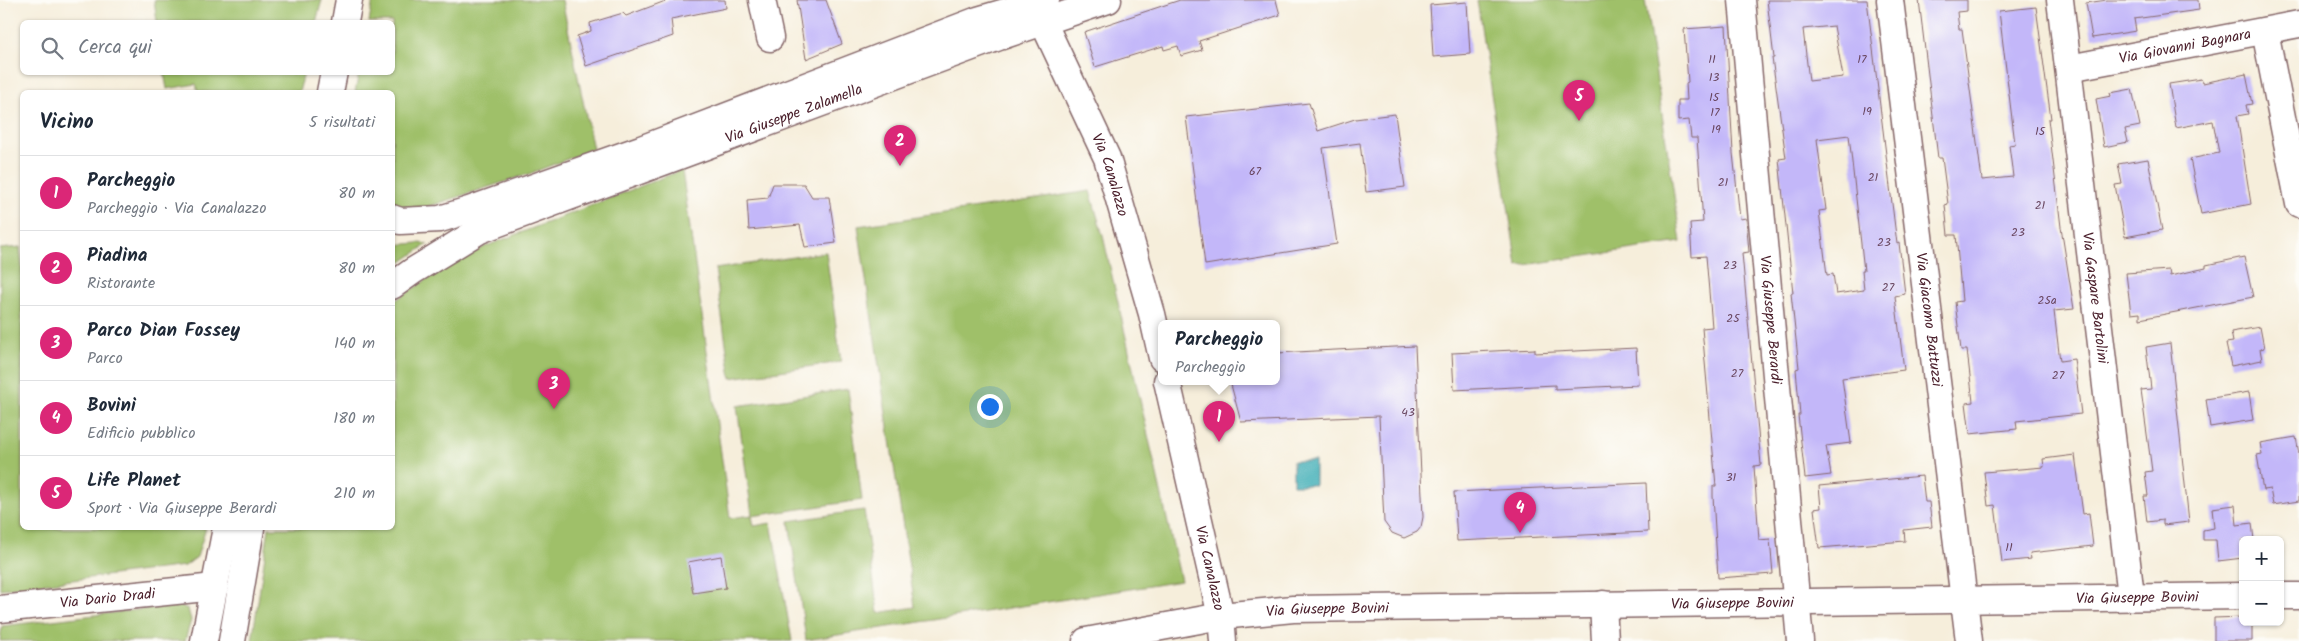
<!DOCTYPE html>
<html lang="it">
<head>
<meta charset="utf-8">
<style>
  body { margin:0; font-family:Kalam,sans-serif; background:#f6f6f7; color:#1f2937 }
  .controls { position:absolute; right:15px; bottom:15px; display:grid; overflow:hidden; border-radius:8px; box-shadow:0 1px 4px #0004 }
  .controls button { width:45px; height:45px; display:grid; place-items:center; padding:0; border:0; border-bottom:1px solid #e0e1e3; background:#fff; color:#1f2937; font:25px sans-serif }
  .you { position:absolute; left:989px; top:406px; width:18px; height:18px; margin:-12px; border:4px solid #fff; border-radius:50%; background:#1a73e8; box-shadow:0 0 0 8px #1a73e833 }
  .badge { display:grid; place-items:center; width:32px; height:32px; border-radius:50%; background:#db2777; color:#fff; font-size:16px; font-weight:700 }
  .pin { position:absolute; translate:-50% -41px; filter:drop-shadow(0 1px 2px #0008) }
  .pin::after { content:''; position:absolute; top:26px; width:18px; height:15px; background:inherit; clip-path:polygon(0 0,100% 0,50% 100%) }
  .popup { position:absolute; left:1158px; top:320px; width:122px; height:65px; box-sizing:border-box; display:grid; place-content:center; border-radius:8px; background:#fff; filter:drop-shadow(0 1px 4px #0005); font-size:16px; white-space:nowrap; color:#747a83 }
  .popup b { font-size:19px; color:#1f2937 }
  .popup::after { content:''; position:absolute; left:50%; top:100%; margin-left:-10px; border:10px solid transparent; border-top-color:#fff }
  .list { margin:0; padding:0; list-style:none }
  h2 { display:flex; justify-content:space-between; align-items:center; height:65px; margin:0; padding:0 20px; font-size:21px }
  h2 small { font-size:16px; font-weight:400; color:#747a83 }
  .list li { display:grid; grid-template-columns:32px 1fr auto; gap:15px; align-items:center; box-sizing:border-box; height:75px; padding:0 20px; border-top:1px solid #e0e1e3 }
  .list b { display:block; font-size:19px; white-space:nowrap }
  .list p { margin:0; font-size:16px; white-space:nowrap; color:#747a83 }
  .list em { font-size:16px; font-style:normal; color:#747a83 }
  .icon { flex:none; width:28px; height:28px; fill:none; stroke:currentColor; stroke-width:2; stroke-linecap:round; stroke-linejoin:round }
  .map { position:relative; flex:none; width:2299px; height:641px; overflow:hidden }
  .search { position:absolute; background:#fff; box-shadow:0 1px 4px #0004; left:20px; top:20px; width:375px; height:55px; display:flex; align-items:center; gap:12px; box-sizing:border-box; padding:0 18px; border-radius:8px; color:#747a83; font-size:19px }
  .panel { position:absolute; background:#fff; box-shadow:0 1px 4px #0004; left:20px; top:90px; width:375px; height:440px; border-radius:8px }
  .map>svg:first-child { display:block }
</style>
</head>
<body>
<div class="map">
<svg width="2299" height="641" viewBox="0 0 2299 641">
  <rect width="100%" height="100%" fill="#fdfcf7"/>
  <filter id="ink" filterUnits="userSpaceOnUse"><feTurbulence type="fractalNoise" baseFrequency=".02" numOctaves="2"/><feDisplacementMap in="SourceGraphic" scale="10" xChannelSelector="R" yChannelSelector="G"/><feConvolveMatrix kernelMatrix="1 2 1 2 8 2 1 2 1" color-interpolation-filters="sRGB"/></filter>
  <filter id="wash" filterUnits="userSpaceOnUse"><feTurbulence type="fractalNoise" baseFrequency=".0096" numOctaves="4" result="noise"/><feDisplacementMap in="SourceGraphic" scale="20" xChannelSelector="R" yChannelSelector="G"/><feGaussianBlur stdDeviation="1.12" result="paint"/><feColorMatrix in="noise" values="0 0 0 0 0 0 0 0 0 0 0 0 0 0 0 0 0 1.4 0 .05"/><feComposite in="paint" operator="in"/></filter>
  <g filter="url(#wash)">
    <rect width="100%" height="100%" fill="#f6eedb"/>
    <path fill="#9fc069" stroke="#74704a" d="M154,0h168l-6,22h-159z
      M373,0h189l31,149 -64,25 -105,34h-20l-11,-4 -1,-112h-37l4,-19 33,-1v-50h-23z
      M1477,0h168l36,242 -164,24z
      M164,73v-1l140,1 -5,19h-101l-2,-8 -29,5z
      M682,170l48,348 22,-3 -15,-109 111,-17 14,111 -110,16 2,10 17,-3 21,118h-540l17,-113h123l1,-226 46,-31 45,-24z
      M1090,191l13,45 78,345 -375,59 -17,-119 75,-11 14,103 37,-6 -57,-381z
      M418,243l10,1 -35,24v-23z
      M20,247l2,19v262h184l-9,29 -12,9 -185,23v-340z
      M826,252l15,110 -110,16 -16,-109z
      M179,605l9,4 3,11 -6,21h-185l2,-15z"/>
    <path fill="#3aacb5" stroke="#426670" d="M1293,461h22v24h-22z"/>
    <g id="blocks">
      <path fill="#c3b7f9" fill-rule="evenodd" d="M668,0h57l1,8 -55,11 2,17 -87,30 -9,-30 14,-5 -1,-8 33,-10 3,3z
        M797,0h29l16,44 -36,15z
        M1180,0h96l4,15 -81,26 3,9 -21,6 -3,-10 -14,4 -1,-4 -68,21 -11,-35z
        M1767,0h100l30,244 2,-1 6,51 -10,2 9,74 -62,8 9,65 -25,3 5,29 -26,3 -7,-63h2l-4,-46 3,-1 -8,-75h2l-14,-134 7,-1 -14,-100h2zM1834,26l9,51 -34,4 -6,-52zM1849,135l15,136h-2l2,19 -28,4 -3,-20 -6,1 -8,-64 7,-1 -9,-71z
        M1919,0h48v11l-10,1 2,17h3l20,151 31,-3 -4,-32 6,-1 -16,-133 37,-4 15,112h-3l13,108 13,82 -20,2 6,50 14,-2 7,55 -65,7 1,8 -47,5 -4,-31 7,-1 -6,-52h-6l-6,-48 7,-1 -6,-66h-8l-3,-30 3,-1 -6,-46h-4z
        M2107,0h91l1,10 -65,9 2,12 -44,7 -6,-35z
        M1467,2l3,52 -37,3 -3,-52z
        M1726,26l7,127 7,66 6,-1 3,34 -7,1 19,212 -7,1 5,74 11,-1 3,35 -55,4 -5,-82v-10h3l-14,-158 10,-1 -6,-71 -14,1 -2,-34 13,-1 -6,-84h-6l-2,-18 -11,1v-21h9l-1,-17 2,-1 -4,-53z
        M2246,74l6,30 -6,1 2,9 -11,2 14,88 -50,10 -11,-55 29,-6 -6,-32 -37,7 -7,-44 32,-5 2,4z
        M2132,89l8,37 -15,3 3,13 -24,5 -8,-48 15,-3 -1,-3z
        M1309,103l9,28 37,-12 40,-5 10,73 -39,5 -6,-49 -37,5 14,96 -132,21 -19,-148z
        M2148,159l14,71 -37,7 -10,-52 7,-1 -4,-20z
        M773,184h31l8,13h17l7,46 -31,4 -5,-22 -51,5 -2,-30 21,-2z
        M2244,257l9,40 -113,22v-6l-9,1 -5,-41 43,-3 1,6 36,-8v-3z
        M2260,327l4,21 -4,1 2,11 -31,6 -5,-23 7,-1 -2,-10z
        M2170,343l19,179 -26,3v-5l-16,2 -3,-26h4l-3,-24 7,-1 -11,-81 10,-1 -5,-42z
        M1415,346l8,171 -2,10 -4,5 -13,6 -12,-5 -8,-11 -5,-106 -138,6 -11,-41h46v-28z
        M1636,348l2,37 -83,4v-4l-101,5 -2,-37 83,-4v4z
        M2249,392l4,28 -43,7 -4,-28z
        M2296,437l3,17v47l-26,4 -3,-16 -7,1 -6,-35 5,-1 -2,-11z
        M2075,455l8,59 6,-1 4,33 -63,7 1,6 -29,3 -7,-57 -7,1 -4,-34 60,-5 -1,-8z
        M1922,476l3,26h4l3,25 -28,3 1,11 -86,7 -5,-39 7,-1 -2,-22z
        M1646,483l2,49 -191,9 -3,-49z
        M2235,505l2,20 15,-2 2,17h-11v18l-25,3 -2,-21h-13v-10l11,-2 -2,-20z
        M721,556l5,32 -33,5 -5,-31z
        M2243,617v5h9v19h-38v-23z"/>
    </g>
  </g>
  <g filter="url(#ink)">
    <use href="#blocks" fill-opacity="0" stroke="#866769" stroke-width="1"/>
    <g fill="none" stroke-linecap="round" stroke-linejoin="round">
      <g stroke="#866769" stroke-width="29">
        <g id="minor">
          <path d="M762,0l8,38"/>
          <path id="s1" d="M1742,0l58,641"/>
          <path id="s2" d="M1890,0l79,641"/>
          <path id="s3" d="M2060,0l71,596"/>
          <path id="s4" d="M1036,7l71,151 45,156 10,44"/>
          <path d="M345,22l4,-22"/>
          <path d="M2265,31l34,173"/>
          <path id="s5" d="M2069,68l230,-44"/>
          <path d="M330,92l4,-20"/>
          <path d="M392,218l8,3 40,-2 29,-9 172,-61 337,-129 68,-20"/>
          <path id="s6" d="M392,286l21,-15 67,-41 519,-193 109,-37"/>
          <path id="s7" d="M1167,381l54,235 2,25"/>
          <path d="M2280,596h19"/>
          <path d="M1603,604l2,37"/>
          <path id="s8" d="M0,609l215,-22"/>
          <path d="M204,641l22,-113"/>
          <path d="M232,641l19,-113"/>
          <path id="s9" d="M1086,641l135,-25 72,-7 950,-13"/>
        </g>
      </g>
      <use href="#minor" stroke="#fff" stroke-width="26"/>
    </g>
  </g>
  <g text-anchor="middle" stroke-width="5" stroke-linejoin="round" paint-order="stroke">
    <g font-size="12" fill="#68455e">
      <text x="1712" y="63">11</text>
      <text x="1862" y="63">17</text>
      <text x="1714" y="81">13</text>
      <text x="1714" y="101">15</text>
      <text x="1867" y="115">19</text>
      <text x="1715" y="116">17</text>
      <text x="1716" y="133">19</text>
      <text x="2040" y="135">15</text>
      <text x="1255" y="175">67</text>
      <text x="1873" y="181">21</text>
      <text x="1723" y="186">21</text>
      <text x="2040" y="209">21</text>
      <text x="2018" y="236">23</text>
      <text x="1884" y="246">23</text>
      <text x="1730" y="269">23</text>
      <text x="1888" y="291">27</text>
      <text x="2047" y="304">25a</text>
      <text x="1733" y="322">25</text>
      <text x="1737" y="377">27</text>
      <text x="2058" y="379">27</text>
      <text x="1408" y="416">43</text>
      <text x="1731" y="481">31</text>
      <text x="2009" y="551">11</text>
    </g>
    <g font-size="15" fill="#4a1f2b" stroke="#fdfcf7">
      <text dy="5" stroke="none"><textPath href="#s5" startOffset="118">Via Giovanni Bagnara</textPath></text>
      <text dy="5" stroke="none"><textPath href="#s6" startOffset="439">Via Giuseppe Zalamella</textPath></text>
      <text dy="5" stroke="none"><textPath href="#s4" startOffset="184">Via Canalazzo</textPath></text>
      <text dy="5" stroke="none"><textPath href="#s3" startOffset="300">Via Gaspare Bartolini</textPath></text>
      <text dy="5" stroke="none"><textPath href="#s2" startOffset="322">Via Giacomo Battuzzi</textPath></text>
      <text dy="5" stroke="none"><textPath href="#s1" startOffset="321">Via Giuseppe Berardi</textPath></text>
      <text dy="5" stroke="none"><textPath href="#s7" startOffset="192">Via Canalazzo</textPath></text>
      <text dy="5" stroke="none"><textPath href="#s9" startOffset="1054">Via Giuseppe Bovini</textPath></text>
      <text dy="5" stroke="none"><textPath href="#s8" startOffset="108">Via Dario Dradi</textPath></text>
      <text dy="5" stroke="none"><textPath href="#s9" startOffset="649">Via Giuseppe Bovini</textPath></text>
      <text dy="5" stroke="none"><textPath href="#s9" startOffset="244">Via Giuseppe Bovini</textPath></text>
    </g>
  </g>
</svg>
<div class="controls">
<button>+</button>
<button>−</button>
</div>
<div class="you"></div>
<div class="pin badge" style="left:1219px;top:442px">1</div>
<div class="popup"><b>Parcheggio</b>Parcheggio</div>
<div class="pin badge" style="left:900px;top:166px">2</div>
<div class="pin badge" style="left:554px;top:409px">3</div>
<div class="pin badge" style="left:1520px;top:533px">4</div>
<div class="pin badge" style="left:1579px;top:121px">5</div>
<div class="search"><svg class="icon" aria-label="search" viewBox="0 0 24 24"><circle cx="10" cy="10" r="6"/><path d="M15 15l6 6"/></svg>Cerca qui</div>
<section class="panel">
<h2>Vicino<small>5 risultati</small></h2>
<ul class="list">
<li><span class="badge">1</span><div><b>Parcheggio</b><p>Parcheggio · Via Canalazzo</p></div><em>80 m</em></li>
<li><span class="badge">2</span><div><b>Piadina</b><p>Ristorante</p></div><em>80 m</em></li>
<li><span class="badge">3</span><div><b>Parco Dian Fossey</b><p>Parco</p></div><em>140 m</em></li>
<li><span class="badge">4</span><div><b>Bovini</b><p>Edificio pubblico</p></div><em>180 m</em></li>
<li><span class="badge">5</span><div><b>Life Planet</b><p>Sport · Via Giuseppe Berardi</p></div><em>210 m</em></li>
</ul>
</section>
</div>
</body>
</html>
